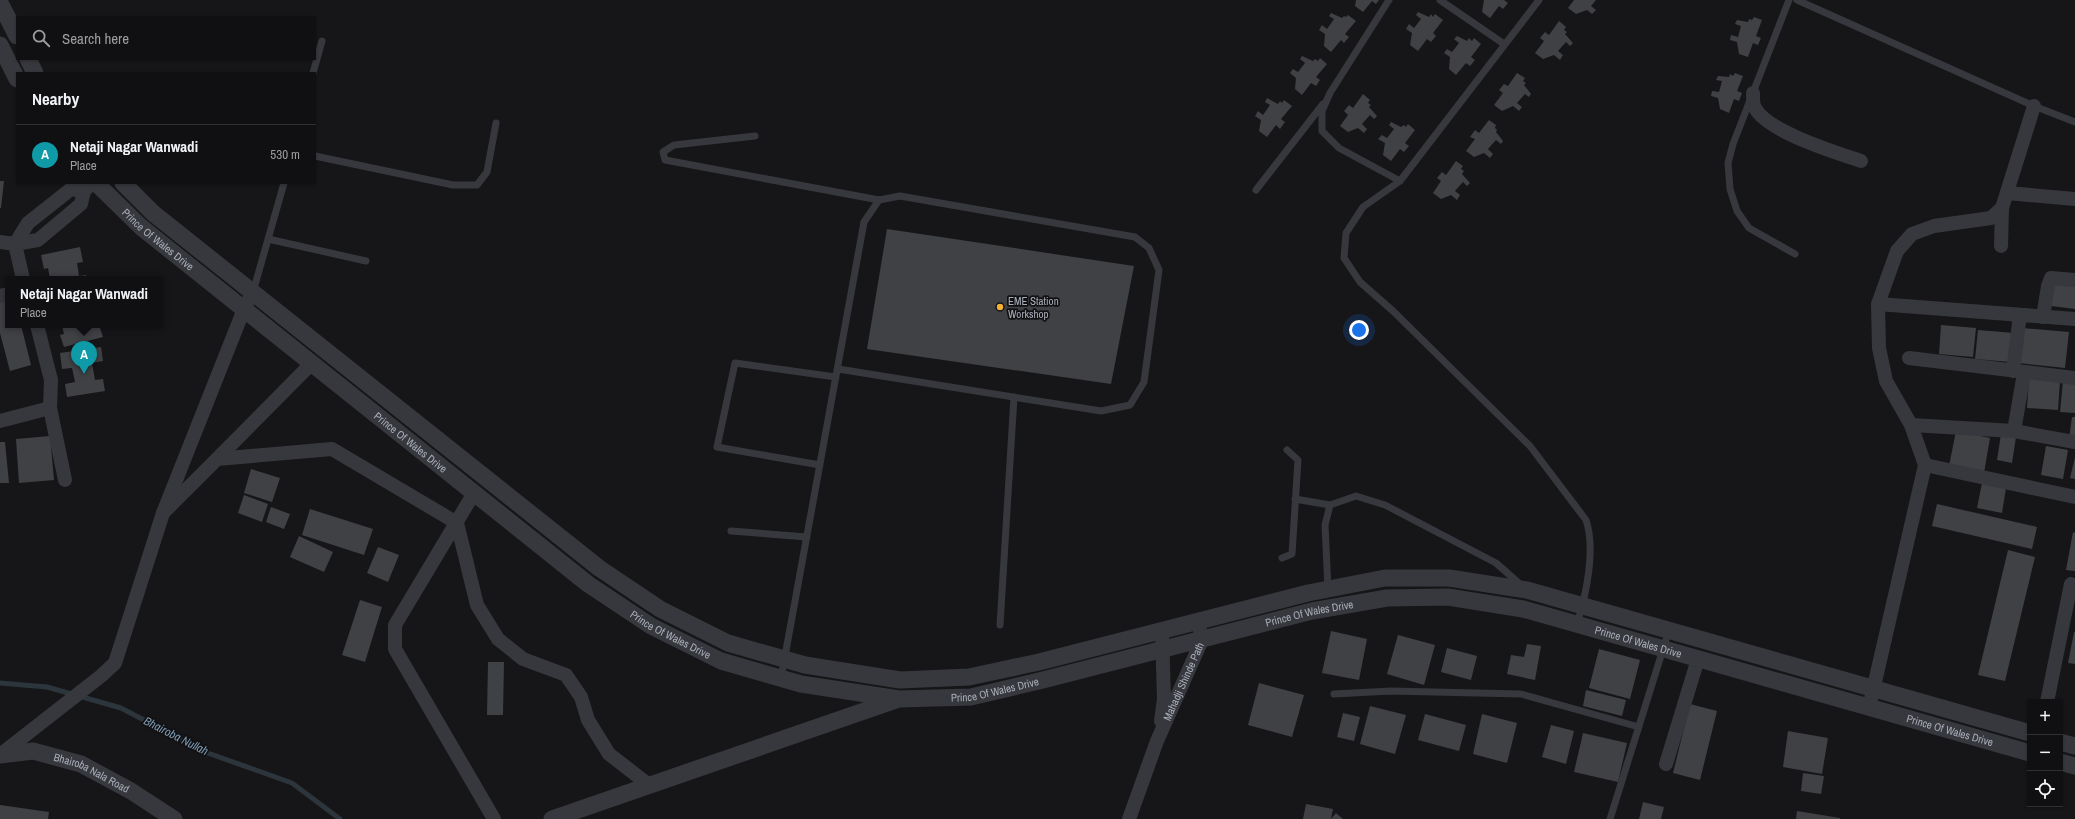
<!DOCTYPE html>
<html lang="en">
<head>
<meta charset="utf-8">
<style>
  body { margin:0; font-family:"Archivo Narrow",sans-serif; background:#1e1e20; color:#f1f3f6 }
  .controls { position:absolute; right:12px; bottom:12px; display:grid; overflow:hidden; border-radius:0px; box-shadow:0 1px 3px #0004 }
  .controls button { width:36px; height:36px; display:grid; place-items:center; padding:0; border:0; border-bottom:1px solid #303032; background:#101012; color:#f1f3f6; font:20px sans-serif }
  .you { position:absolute; left:1359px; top:330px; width:14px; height:14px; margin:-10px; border:3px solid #fff; border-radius:50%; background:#1a73e8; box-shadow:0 0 0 6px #1a73e833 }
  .badge { display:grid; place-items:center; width:26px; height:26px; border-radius:50%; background:#ea580c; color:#fff; font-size:13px; font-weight:700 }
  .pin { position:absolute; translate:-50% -33px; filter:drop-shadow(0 1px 2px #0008) }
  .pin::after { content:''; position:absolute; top:21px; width:14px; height:12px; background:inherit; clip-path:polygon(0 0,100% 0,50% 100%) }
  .popup { position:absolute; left:5px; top:276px; width:158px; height:52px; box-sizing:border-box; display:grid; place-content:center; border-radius:0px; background:#101012; filter:drop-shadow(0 1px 3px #0005); font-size:13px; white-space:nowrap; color:#9c9d9f }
  .popup b { font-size:15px; color:#f1f3f6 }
  .popup::after { content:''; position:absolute; left:50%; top:100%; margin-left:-8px; border:8px solid transparent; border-top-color:#101012 }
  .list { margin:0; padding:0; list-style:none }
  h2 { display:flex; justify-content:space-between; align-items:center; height:52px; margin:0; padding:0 16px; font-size:17px }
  h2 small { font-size:13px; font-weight:400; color:#9c9d9f }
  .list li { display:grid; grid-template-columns:26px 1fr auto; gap:12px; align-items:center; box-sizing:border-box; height:60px; padding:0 16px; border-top:1px solid #303032 }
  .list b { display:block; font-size:15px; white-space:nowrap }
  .list p { margin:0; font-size:13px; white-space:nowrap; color:#9c9d9f }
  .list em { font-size:13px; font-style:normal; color:#9c9d9f }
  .icon { flex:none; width:22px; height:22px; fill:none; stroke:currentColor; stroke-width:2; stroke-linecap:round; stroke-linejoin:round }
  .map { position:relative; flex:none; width:2075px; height:819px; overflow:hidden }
  .search { position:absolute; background:#101012; box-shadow:0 1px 3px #0004; left:16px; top:16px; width:300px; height:44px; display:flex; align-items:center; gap:10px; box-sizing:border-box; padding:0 14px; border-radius:0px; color:#9c9d9f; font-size:15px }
  .panel { position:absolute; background:#101012; box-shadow:0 1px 3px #0004; left:16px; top:72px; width:300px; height:112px; border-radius:0px }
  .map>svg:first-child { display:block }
</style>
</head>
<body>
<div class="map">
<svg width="2075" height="819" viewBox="0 0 2075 819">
  <rect width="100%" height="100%" fill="#161618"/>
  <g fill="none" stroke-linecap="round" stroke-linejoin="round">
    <path stroke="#2c353c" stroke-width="5" d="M0,683l47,4 74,21 84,44 87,31 48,36"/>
  </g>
  <path fill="#404145" d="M1356,0h23l-3,4 -4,-3 -9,11 -8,-6z
    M1484,0h20l4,3 -5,6 -4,-3 -9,12 -8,-6z
    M1574,0h22l-5,6 5,4 -4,4 -5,-4 -11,4 -8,-6z
    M1418,12l11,5 2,-3 2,3 2,-3 8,6 -10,13 3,3 -5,6 -4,-3 -9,12 -8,-6 2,-12 -6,-4 3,-5 5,4 7,-9 -5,-4z
    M1331,13l11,5 2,-2 2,1 2,-2 8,6 -11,13 4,3 -5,6 -3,-3 -10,12 -7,-6 1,-12 -6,-4 3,-5 5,4 7,-10 -5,-3z
    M1754,17l8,3 -6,16 5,2 -3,7 -5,-2 -5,14 -9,-3 -2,-12 -7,-2 1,-5 7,2 3,-11 -6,-2 2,-4 11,2 1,-3 3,1z
    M1559,21l7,6 -2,3 3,2 -2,2 8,9 -3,3 -4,-4 -8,9 5,4 -3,5 -6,-5 -11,4 -8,-6 9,-12 -4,-3 5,-6 4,3z
    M1457,36l10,5 2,-3 3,3 2,-3 7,6 -10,13 4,3 -5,6 -4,-3 -10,12 -7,-6 1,-12 -6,-4 3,-4 5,3 7,-9 -5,-4z
    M1302,56l11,5 2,-2 3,2 2,-3 7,6 -11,13 4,3 -4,6 -5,-3 -9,12 -7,-6 1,-11 -6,-5 3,-4 5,3 7,-9 -5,-4z
    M1517,73l8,5 -2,3 3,2 -2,2 7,9 -2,3 -4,-3 -8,9 5,4 -3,4 -6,-5 -11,5 -8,-6 9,-12 -4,-3 5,-6 4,2z
    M1735,73l8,3 -6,15 5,2 -3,8 -5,-2 -5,14 -9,-4 -2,-11 -7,-2 1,-5 7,1 3,-11 -6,-1 2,-4 11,1 1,-3 3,2z
    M1363,94l7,6 -2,3 3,2 -2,2 8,9 -3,3 -4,-4 -8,9 5,5 -3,4 -6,-5 -10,4 -8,-6 8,-11 -4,-4 5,-6 4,3z
    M1267,98l11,6 2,-3 2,2 2,-3 8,6 -11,13 4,3 -5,7 -4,-4 -9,12 -8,-6 2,-11 -6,-4 3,-5 5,4 7,-10 -5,-3z
    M1489,120l7,5 -1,3 2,2 -1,2 7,9 -2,3 -5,-4 -8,9 5,5 -3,4 -6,-5 -10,4 -8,-6 9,-12 -5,-2 5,-7 4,3z
    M1391,122l10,5 3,-2 2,2 2,-3 7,6 -10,13 4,3 -5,6 -4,-3 -9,12 -8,-6 2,-12 -7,-4 4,-4 5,3 7,-9 -5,-4z
    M1456,161l7,5 -2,3 3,2 -2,3 8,9 -3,3 -4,-4 -8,9 5,4 -3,5 -6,-5 -10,4 -8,-6 8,-12 -4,-3 5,-6 4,3z
    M0,181h4l-3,27h-1z
    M887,229l247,37 -23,118 -244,-35z
    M80,247l3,15 -6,1 2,13 7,-1 1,4h-37l-2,-11 -4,1 -3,-14z
    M2055,280l20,4v25l-24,-3z
    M8,299v26h13l10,40 -21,6 -10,-38v-32z
    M62,325h30l1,2 6,-2 4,12 -39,10 -4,-12 4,-1z
    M1941,325l35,3 -3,29 -34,-3z
    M2022,328l47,4 -4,36 -46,-5z
    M1978,330l36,3 -3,29 -36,-3z
    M101,347l2,14 -11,2 3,17 8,-1 2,12 -38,6 -2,-13 10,-2 -3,-14 -10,1 -2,-16z
    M2029,379l31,2 -2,29 -31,-2z
    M2063,381l12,1v31l-15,-1z
    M2072,417h3v23l-6,-1z
    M1956,431l34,7 -6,35 -35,-7z
    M2001,434l15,3 -4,26 -15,-3z
    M50,436l4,44 -35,3 -3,-44z
    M0,442h5l4,41h-9z
    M2046,446l22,4 -5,29 -22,-4z
    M2075,457v22l-5,-1z
    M251,469l29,9 -8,24 -28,-9z
    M1982,483l24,5 -4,25 -25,-5z
    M244,495l24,9 -6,18 -24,-9z
    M1937,504l100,23 -5,22 -100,-23z
    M271,507l19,7 -6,15 -18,-7z
    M310,509l63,20 -9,26 -62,-20z
    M2073,532l2,1v38l-9,-1z
    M299,536l34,16 -9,20 -34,-15z
    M378,547l21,8 -11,27 -21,-9z
    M2008,550l27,7 -30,124 -27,-6z
    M360,600l22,7 -17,55 -23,-7z
    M1331,631l36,8 -8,41 -37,-7z
    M2074,632h1v32l-7,-1z
    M1398,635l37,10 -11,40 -37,-11z
    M1527,644l14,2 -6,34 -28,-6 4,-19 13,2z
    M1447,648l30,8 -6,24 -30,-8z
    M1599,649l41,11 -10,39 -41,-11z
    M488,662h16l-1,53h-16z
    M1259,683l45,12 -12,42 -44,-12z
    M1586,690l40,10 -4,16 -39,-10z
    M1690,704l27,7 -17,69 -27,-7z
    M1370,706l36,9 -11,39 -35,-10z
    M1343,713l17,4 -6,24 -17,-4z
    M1425,714l41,11 -7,26 -41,-11z
    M1482,714l35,9 -10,40 -34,-9z
    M1551,725l23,6 -8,33 -24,-7z
    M1788,731l40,7 -6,36 -39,-7z
    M1583,733l44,10 -9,39 -44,-10z
    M1803,773l21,3 -3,18 -20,-3z
    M1643,802l21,5 -3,12h-22z
    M1306,804l27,5 -2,10h-28z
    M0,805l49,7 -1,7h-48z
    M1797,811l43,7v1h-44z
    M1336,813l7,6h-12z"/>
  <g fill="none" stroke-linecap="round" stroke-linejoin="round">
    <path stroke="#37383d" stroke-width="7" d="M1389,0l-59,93 -8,18v20l17,17 61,33
      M1440,0l64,44
      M1539,0l-139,181 -37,26 -17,26 -2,25 16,24 33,29 137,135 56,74c10,30 0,75 -9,104
      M1789,0l-56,144 -5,19 2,26 7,22 12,17 46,26
      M1797,0l237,106 41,16
      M313,73l9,-32
      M755,136l-81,9 -11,7 2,8 214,40 21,-4 235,41 14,11 10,22 -15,112 -14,23 -29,6 -263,-42
      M315,156l138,29h24l10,-13 9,-49
      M1256,190l67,-86
      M268,239l98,22
      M253,292l31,-109
      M820,465l-103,-18 18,-84 101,14
      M1295,499l35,6
      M731,531l76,6
      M1282,558l10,-4 6,-94 -11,-10
      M1328,589l-3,-64 5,-20 26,-9 29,9 111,58 25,22
      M1000,625l14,-228
      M781,678l83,-456 15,-22
      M1334,694l57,-3 130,3 118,33
      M1610,819l59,-189"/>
    <g stroke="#37383d" stroke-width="14">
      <path d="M1753,93c0,4 0,12 2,15 13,24 80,44 106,53"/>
      <path d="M2007,193l68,6"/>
      <path d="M0,242l15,2 23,-4 43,-36 3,-13 7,-7"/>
      <path d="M2001,246l1,-38"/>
      <path d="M23,279l-8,-35 13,-21 43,-34 13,2"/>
      <path d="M0,296l8,-2"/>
      <path d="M1878,304l19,-53 15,-17 22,-8 57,-8 11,-10 32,-102"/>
      <path d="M2043,317l5,-31 3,-8 24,2"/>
      <path d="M37,325l14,55 -1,28 15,72"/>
      <path d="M1909,358l166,20"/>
      <path d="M2013,371l7,-56"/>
      <path d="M0,421l50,-13"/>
      <path d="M1911,425l103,6 61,11"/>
      <path d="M2014,431l10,-58"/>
      <path d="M217,459l95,-96"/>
      <path d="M1925,465l150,32"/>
      <path d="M474,493l-79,132v24l99,170"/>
      <path d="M163,513l54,-54 115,-10 125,74 20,82 21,34 25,20 43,16 15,22 7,23 21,34 40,31"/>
      <path d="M2047,702l24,-118"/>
      <path d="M1869,708l56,-243 -14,-40 -25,-44 -7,-33 -1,-44 197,15"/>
      <path d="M1161,721l3,-22 -2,-69"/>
      <path d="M0,755l101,-79 14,-13 48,-150 81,-204 9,-17"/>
      <path d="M1666,764l32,-105"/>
      <path id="s1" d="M1129,819l28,-78 45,-101 -4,-19"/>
    </g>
    <g stroke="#37383d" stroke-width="17">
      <path d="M0,3l17,33"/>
      <path d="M0,45l17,34"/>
      <path d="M28,59l7,14"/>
      <path id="s2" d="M96,183l45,44 447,357 63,42 70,35 80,23 98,15 72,-2 72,-17 269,-69 75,-13 61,-1 75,12 507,144"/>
      <path d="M123,183l30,30 446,355 61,41 68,34 77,22 95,15 69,-3 70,-15 269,-69 77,-15h64l78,12 503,143"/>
      <path d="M2060,742l15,4"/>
      <path id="s3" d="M0,755l33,-4 48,13 50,27 43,28"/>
      <path d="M2060,762l15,4"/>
      <path d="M552,819l344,-119"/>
    </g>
  </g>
  <circle fill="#f2b134" stroke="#111113" stroke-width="1.5" cx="1000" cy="307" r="4"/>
  <g text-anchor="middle" stroke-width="3.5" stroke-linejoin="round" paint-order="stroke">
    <g font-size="11" fill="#a8adb8" stroke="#111113">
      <text dy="4" stroke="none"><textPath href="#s2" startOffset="84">Prince Of Wales Drive</textPath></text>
      <text dy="4" stroke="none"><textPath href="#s2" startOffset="408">Prince Of Wales Drive</textPath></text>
      <text dy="4" stroke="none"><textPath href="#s2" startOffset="1392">Prince Of Wales Drive</textPath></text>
      <text dy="4" stroke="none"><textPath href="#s2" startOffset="732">Prince Of Wales Drive</textPath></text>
      <text dy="4" stroke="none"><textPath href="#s2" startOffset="1728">Prince Of Wales Drive</textPath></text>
      <text dy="4" stroke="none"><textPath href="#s1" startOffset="148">Mahadji Shinde Path</textPath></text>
      <text dy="4" stroke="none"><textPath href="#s2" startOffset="1068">Prince Of Wales Drive</textPath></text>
      <text dy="4" stroke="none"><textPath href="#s2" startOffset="2052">Prince Of Wales Drive</textPath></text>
      <text dy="4" stroke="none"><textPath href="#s3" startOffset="96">Bhairoba Nala Road</textPath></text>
    </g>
    <g font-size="11" fill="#a8adb8" stroke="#111113" text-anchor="start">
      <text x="1008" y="305">EME Station<tspan x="1008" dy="13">Workshop</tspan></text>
    </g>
    <g font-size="12" font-style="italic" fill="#7f9bb3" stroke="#111113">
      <text transform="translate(176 736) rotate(27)" y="4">Bhairoba Nullah</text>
    </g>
  </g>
</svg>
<div class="controls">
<button>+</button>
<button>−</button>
<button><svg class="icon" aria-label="locate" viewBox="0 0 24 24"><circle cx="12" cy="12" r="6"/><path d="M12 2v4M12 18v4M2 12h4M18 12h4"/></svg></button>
</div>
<div class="you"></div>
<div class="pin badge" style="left:84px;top:374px;background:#0f9aa8">A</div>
<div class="popup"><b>Netaji Nagar Wanwadi</b>Place</div>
<div class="search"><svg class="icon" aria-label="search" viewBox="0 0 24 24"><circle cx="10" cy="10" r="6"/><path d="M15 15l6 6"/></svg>Search here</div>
<section class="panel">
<h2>Nearby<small></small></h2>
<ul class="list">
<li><span class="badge" style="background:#0f9aa8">A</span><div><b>Netaji Nagar Wanwadi</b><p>Place</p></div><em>530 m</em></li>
</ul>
</section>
</div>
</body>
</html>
